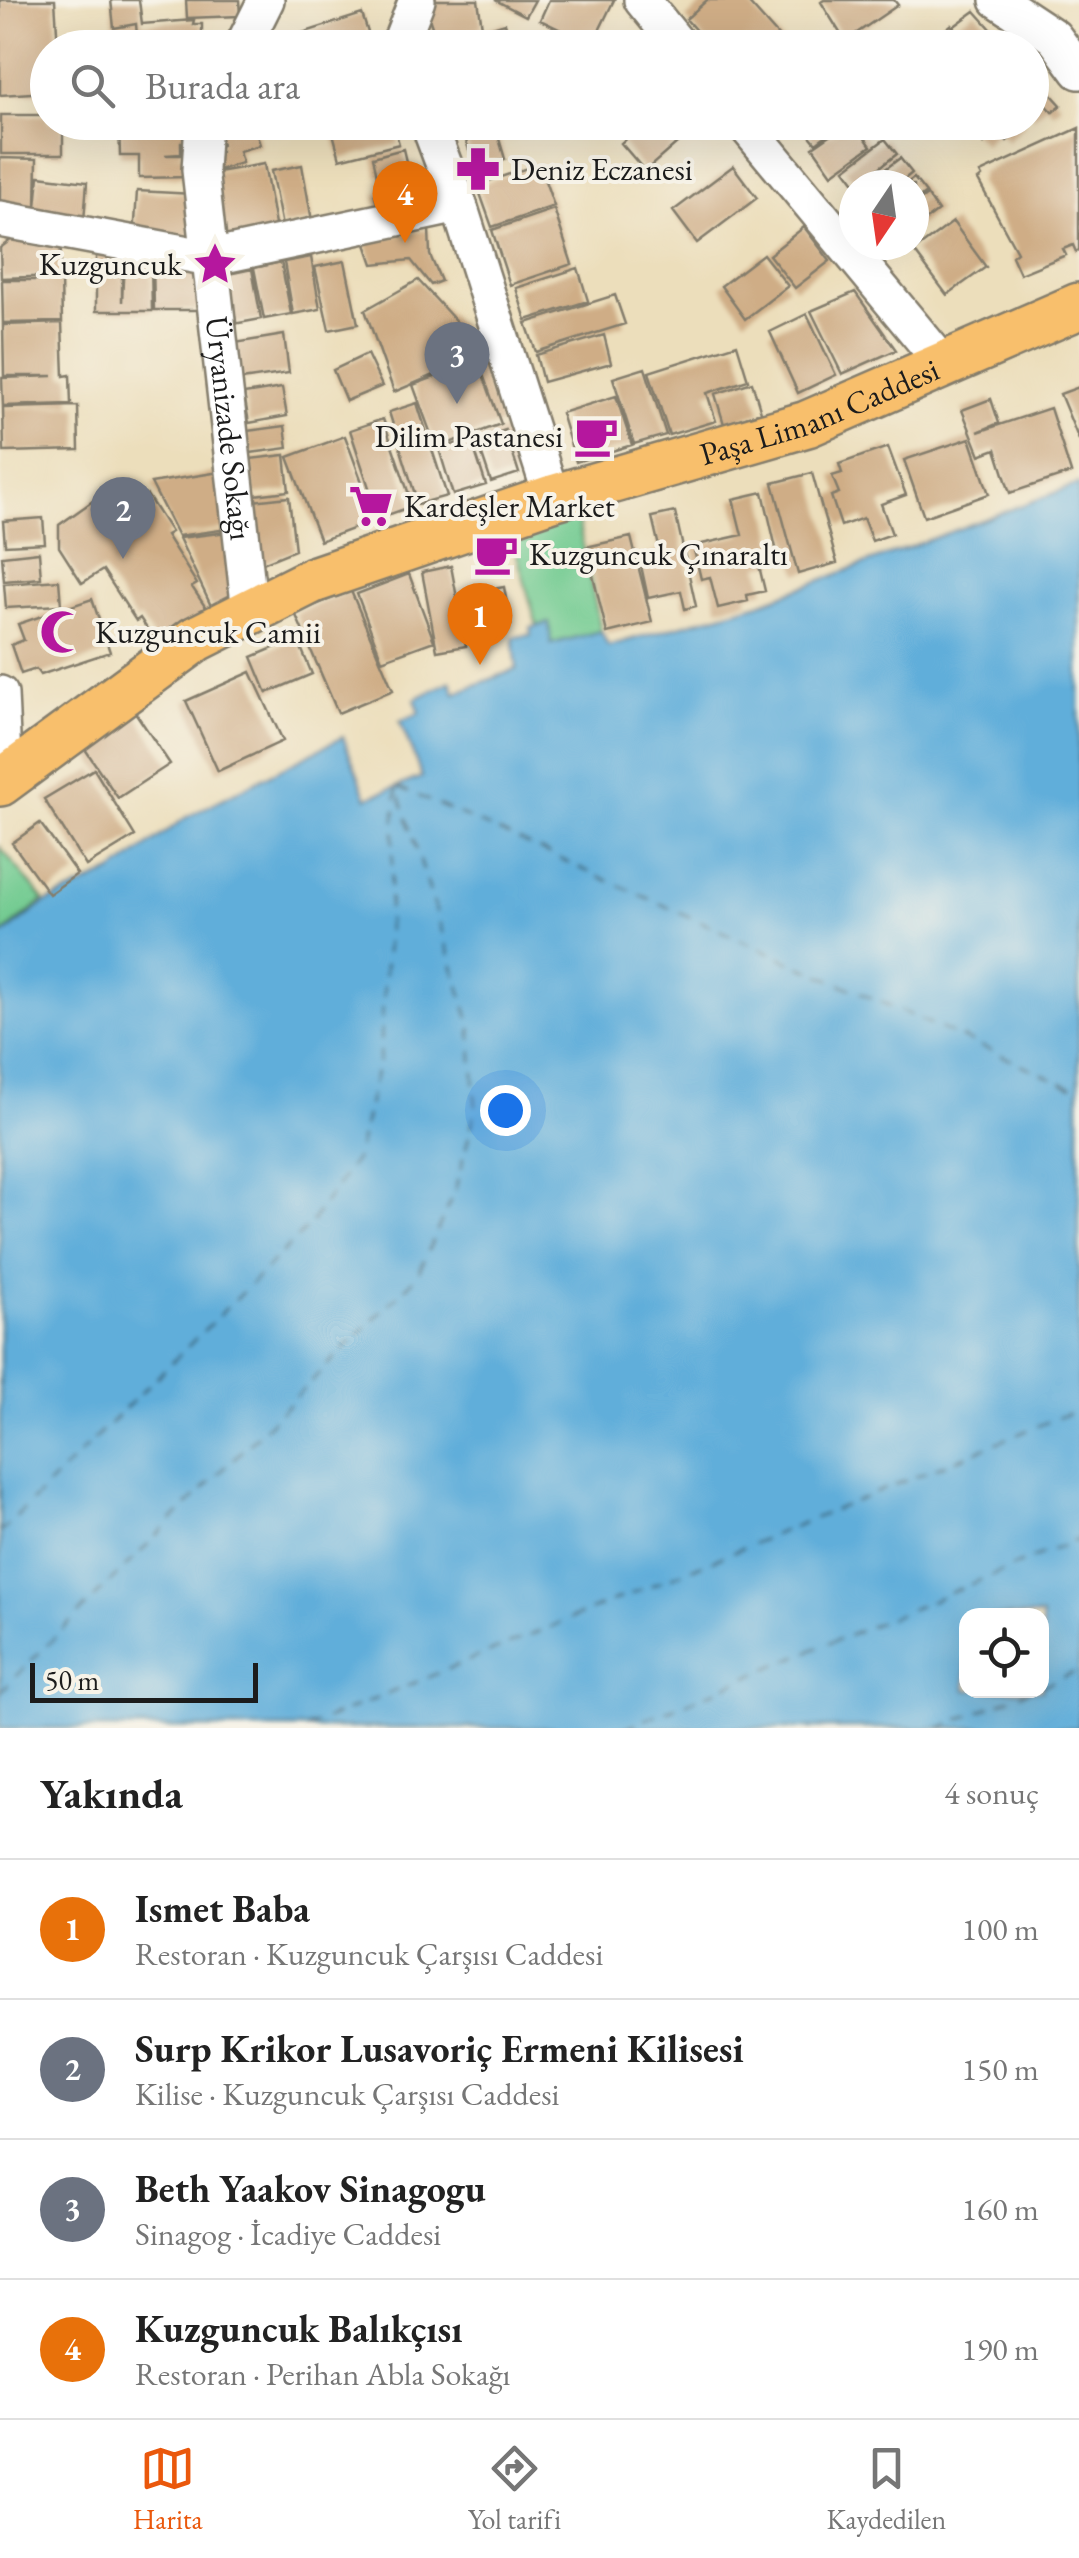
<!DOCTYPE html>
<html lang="tr">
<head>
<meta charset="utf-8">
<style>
  body { margin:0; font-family:"EB Garamond",serif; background:#f6f6f6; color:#222 }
  .controls { position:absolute; right:30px; bottom:30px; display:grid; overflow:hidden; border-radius:20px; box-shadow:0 10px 40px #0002 }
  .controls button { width:90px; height:90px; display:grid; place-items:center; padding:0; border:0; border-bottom:2px solid #e0e0e0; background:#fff; color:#222; font:50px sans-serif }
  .compass { position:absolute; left:839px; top:170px; width:90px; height:90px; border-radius:50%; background:#fff; box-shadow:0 10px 40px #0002; rotate:193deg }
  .scale { position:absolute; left:30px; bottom:25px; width:228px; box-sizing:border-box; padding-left:10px; border:5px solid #1c1c1c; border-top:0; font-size:28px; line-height:35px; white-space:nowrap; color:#1c1c1c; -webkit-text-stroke:8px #f7f3e8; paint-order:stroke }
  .you { position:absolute; left:505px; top:1110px; width:35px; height:35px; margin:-25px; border:8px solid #fff; border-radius:50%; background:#1a73e8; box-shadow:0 0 0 15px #1a73e833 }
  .badge { display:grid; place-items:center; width:65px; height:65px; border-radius:50%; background:#ea580c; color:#fff; font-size:32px; font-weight:700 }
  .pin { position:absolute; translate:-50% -82px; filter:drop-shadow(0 2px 5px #0008) }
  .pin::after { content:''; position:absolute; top:52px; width:35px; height:30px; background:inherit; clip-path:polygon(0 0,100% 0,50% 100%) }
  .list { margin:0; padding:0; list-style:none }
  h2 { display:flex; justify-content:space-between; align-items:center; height:130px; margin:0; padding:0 40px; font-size:42px }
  h2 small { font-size:32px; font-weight:400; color:#767676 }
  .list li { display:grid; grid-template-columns:65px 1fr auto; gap:30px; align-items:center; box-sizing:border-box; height:140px; padding:0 40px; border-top:2px solid #e0e0e0 }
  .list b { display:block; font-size:38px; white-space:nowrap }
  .list p { margin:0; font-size:32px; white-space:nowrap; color:#767676 }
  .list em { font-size:32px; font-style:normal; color:#767676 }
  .icon { flex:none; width:55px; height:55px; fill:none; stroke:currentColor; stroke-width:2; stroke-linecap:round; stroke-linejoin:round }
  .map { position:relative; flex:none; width:1079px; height:1728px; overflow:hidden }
  .search { position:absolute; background:#fff; box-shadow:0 10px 40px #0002; left:30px; right:30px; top:30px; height:110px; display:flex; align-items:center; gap:25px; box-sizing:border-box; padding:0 35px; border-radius:55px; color:#767676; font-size:38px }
  .sheet { height:690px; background:#fff }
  nav { display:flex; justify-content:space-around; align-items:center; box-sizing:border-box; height:140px; border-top:2px solid #e0e0e0; background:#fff; font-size:28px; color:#767676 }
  nav a { display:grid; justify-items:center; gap:5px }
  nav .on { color:#ea580c }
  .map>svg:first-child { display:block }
</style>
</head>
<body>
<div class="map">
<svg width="1079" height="1728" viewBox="0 0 1079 1728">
  <rect width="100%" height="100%" fill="#f7f3e8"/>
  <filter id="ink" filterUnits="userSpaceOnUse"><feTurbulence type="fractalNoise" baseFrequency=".01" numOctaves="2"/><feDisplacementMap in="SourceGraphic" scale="20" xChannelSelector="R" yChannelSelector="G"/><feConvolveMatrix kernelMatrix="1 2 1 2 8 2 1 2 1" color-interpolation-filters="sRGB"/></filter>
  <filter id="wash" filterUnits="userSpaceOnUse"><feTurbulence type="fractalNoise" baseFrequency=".0048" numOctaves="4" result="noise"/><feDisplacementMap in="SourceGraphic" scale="40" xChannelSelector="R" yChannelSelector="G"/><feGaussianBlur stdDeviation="2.25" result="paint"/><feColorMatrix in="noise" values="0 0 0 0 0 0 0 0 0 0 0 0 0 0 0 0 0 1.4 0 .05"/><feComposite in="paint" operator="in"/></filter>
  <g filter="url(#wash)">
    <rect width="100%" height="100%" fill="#ecdebb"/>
    <path fill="#72cb91" stroke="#477456" stroke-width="2.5" d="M576,512l25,119 -51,13 -1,-21 -12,3 -26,-93z
      M0,847l44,53 -44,36z"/>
    <path fill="#60aeda" stroke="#3e657b" stroke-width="2.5" fill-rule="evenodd" d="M1079,484v1244h-1079v-791l45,-34 68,-31 72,-54 158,-81 24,61 55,-21 -22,-56 20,-8 -5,-14 36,-18 4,12 62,-24 -4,-32 18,-2v-7l18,-5 2,21 50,-13 7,15 152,-43zM966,1616h76v74h-76z"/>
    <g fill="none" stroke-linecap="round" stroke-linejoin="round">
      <path stroke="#375668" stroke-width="2.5" stroke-dasharray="12 10" stroke-linecap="butt" d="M398,787l681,303
        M0,1533l307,-305 49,-70 23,-99 18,-271
        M1042,1686l37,-16
        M0,1692l417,-416 38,-86 21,-81 -5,-85 -74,-237
        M305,1728l774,-319
        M625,1728l454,-189
        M939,1728l91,-38"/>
    </g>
    <g id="blocks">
      <path fill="#cfad86" d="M0,0h55l3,48h-10v44l-48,3z
        M111,0h28l3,24 52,-4 -1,4h9v24h-64l-2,-24 -22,4z
        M186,0h53l1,16 -53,2z
        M427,0h51l4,27 -45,15 -12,-36z
        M495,0h40l-9,16z
        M549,0h65l-22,45 -52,-25z
        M707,0h39l43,48h-78l-25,-29z
        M824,0h70l4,5 -53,36 -24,-39z
        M975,11l33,37h-86l29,-23 2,2z
        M362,14l11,34h-69l-5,-14z
        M505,23l8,24 -58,1 -2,-9z
        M623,36l13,12h-19z
        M1032,73l29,32 -8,7 -7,-7 -14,14z
        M1,115h47v7h15v32h-62z
        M119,122h73l1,20h-12v12l-16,1h25v22l-51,1v-22h-19z
        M253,122l7,23 -21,6 3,12 -34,10 3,-25 11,-3 -6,-21z
        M330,122h63l6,22 -59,15z
        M469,122h25l11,37 -30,10 -14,-44z
        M644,122h57l-56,49 -24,-28z
        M809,122h35l-28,21 -13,-16z
        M849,122h5l17,24 -39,28 -19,-27z
        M964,122h63l-20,19 -9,-10 -14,13z
        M1079,128v122l-3,2 -3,-7 -10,4 3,6 -46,19 -8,-18 5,-4 -39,-72 4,-3 -2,-4z
        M885,139l12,15 -40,31 -12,-16z
        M403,149l5,21 -31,6 -4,-19z
        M0,158l37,1 -1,48 3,-31 48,6 -3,39 -84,-16z
        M900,158l12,15 -15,12h-33z
        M264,164l13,72 -58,10 -13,-72z
        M539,164l15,42 -62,21 -15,-42z
        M302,165l10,56 -30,5 -11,-55z
        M733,166l24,32 -60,45 -24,-32z
        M914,178l12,15 -12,9v-17h-10z
        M419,185l5,19 -44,11 -5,-20z
        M137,191l56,3 -3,47 -56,-3z
        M927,195l11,16 -24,18v-24z
        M554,209l18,55 -62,21 -18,-55z
        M953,222l33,45 -39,28 -33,-44z
        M804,227l26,34 -35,27 -26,-33z
        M429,229l1,26 11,26 -10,4 -20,-25 -38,4 -8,-23z
        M12,239l49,8 -1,29 -59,2 -1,-30z
        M96,253h26v49l2,-44 27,4 1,49h-56z
        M763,254l25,32 -43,33 -24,-33z
        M311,257l9,52 -27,5 -9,-52z
        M153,261l46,7v42h-45z
        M345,261l13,63 -29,6 -14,-63z
        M281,262l10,52 -27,5 -10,-51z
        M578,268l10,33 -62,19 -10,-32z
        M252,269l9,50 -33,6 -9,-49z
        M2,280h59l1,42 -59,1z
        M418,280l45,49 14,28 -83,35 -29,-82z
        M855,292l41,58 -54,24 -31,-63z
        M615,295l10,29 -89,28 -10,-29z
        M807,314l29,61 -38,18 -28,-61z
        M62,323l2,53 6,-1 1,29 -68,2 -1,-28 51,-2h-49l-1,-51z
        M284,335l5,38 -48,7 -6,-37z
        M604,335l7,28 -68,19 -7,-27z
        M737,344l11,36 -41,13 9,28 -47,14 -20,-63z
        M367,354l15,32 -36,15 -13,-31z
        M478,361l23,63 -65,24 -23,-63z
        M645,368l21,67 -32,9 -21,-66z
        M752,382l9,30 -37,12 -9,-30z
        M1079,387v53l-19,-46z
        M282,388l5,28 -38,7 -5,-29z
        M616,396l16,49 -56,17 -15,-49z
        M991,399l8,24 -21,9 72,-24 21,65 -61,20 -14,-44 -16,6 -18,-45z
        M417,403l30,93 -29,8 -29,-92z
        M78,406l1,44 -75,2 -1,-44z
        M383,419l30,87 -34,12 -29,-88z
        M285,426l3,22 -38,5 -3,-22z
        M505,430l14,43 -28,9 -14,-42z
        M345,436l31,84 -56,21 -32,-84z
        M970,438l19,56 -65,23 -20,-57z
        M471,439l15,46 -33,10 -14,-46z
        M888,447l18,48 -25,9 11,30 -20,7 -9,-23 -22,8 -10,-30 8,-3 -7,-17 10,-3 -3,-9z
        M285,455l4,36 -35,4 -4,-36z
        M220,472l8,57 -50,7 -27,-53z
        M812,473l25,90 -39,11 -25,-91z
        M111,488l36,7 24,37 -5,3 31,49 -5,3 18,27 -51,33 -19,-29 -4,3 -33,-51 -21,13 -23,-36v-22z
        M763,492l16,69 -20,5 6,25 -18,4 1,6 -30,7 -8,-31 -9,2 -8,-33 49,-11 -9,-36z
        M289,497l6,53 -37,15 -6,-64z
        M675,512l21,94 -11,3 -4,-18 -33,7 -9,-42 21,-5 -8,-34z
        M43,518l2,25 -40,2 -2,-24z
        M228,532l9,64 -25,12 -33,-70z
        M631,537l21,85 -45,11 -21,-86z
        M39,552l2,26 -37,3 -2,-25z
        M451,566l15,80 -29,5 -15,-79z
        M409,574l25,67 -52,19 -25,-66z
        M59,580l2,25 -55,3 -2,-24z
        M504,587l7,38 -44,8 -7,-38z
        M351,591l42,99 -55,23 -43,-100z
        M92,599l18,53 -70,23 -4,-6 -15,5 -10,-29 13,-5 -6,-16z
        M297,638l15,36 -45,19 -15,-36z
        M251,672l32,69 -65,30 -32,-70z
        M135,712l35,52 -52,34 -35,-52z
        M94,769l41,67 -49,30 -42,-67z
        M40,823l37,51 -28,20 -37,-51z"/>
    </g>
  </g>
  <g filter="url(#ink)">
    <use href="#blocks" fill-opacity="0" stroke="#847d6c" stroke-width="2.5"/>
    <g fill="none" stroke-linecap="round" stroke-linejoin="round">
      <g stroke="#847d6c" stroke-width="40">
        <g id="minor">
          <path d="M642,0l39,48"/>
          <path d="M998,0l56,37 25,34"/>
          <path d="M399,46l18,-46"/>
          <path d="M242,48l24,-48"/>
          <path id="s1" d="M203,122l-3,48 50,442"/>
          <path d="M428,122l31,83 93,293"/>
          <path d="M743,122l203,245"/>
          <path d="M0,219l210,39 249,-53"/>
          <path d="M0,694l4,86"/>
        </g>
      </g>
      <g stroke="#847d6c" stroke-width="50">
        <g id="major">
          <path id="s2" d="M0,783l196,-144 117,-59 239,-82 255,-74 272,-118"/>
        </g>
      </g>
      <use href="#minor" stroke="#fff" stroke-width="35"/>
      <use href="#major" stroke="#f8bf6c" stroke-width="45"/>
    </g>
  </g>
  <defs>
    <g id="pharmacy-bare" transform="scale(3.45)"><path d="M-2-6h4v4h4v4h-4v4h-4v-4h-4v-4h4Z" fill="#b5179e" stroke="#f7f3e8" stroke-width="2.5" paint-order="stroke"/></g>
    <g id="sight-bare" transform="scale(3.45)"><path d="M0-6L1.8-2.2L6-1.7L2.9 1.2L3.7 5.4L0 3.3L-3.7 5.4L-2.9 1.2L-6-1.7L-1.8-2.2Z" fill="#b5179e" stroke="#f7f3e8" stroke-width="2.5" paint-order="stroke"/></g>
    <g id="cafe-bare" transform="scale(3.45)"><path d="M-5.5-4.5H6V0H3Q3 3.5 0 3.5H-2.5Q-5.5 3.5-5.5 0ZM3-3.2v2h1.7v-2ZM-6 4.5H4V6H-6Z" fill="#b5179e" stroke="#f7f3e8" stroke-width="2.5" paint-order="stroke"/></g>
    <g id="supermarket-bare" transform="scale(3.45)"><path d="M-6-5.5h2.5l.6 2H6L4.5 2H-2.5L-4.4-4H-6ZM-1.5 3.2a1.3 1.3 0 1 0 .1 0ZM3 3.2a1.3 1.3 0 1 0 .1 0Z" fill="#b5179e" stroke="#f7f3e8" stroke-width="2.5" paint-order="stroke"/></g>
    <g id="mosque-bare" transform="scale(3.45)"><path d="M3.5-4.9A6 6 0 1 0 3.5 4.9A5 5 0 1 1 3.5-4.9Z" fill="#b5179e" stroke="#f7f3e8" stroke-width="2.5" paint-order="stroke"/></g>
  </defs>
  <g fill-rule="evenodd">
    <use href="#pharmacy-bare" x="478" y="169"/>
    <use href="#sight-bare" x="215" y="264"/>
    <use href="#cafe-bare" x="596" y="436"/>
    <use href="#supermarket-bare" x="371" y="506"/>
    <use href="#cafe-bare" x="496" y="554"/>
    <use href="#mosque-bare" x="62" y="632"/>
  </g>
  <g text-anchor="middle" stroke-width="8" stroke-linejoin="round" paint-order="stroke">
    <g font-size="32" fill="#1c1c1c" stroke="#f7f3e8" text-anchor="start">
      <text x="511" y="180">Deniz Eczanesi</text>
      <text x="182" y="275" text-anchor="end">Kuzguncuk</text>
      <text x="563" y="447" text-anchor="end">Dilim Pastanesi</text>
      <text x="404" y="517">Kardeşler Market</text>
      <text x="529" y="565">Kuzguncuk Çınaraltı</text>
      <text x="95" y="643">Kuzguncuk Camii</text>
    </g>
    <g font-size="32" fill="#1c1c1c" stroke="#f7f3e8">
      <text dy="11" stroke="none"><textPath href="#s2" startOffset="908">Paşa Limanı Caddesi</textPath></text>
      <text dy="11" stroke="none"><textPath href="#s1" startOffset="308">Üryanizade Sokağı</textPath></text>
    </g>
  </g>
</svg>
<div class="controls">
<button><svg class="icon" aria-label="locate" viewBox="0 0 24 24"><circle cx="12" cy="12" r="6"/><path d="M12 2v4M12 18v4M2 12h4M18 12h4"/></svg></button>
</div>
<svg class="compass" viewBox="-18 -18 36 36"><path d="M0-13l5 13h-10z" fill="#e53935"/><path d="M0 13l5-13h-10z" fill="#767676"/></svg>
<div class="scale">50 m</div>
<div class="you"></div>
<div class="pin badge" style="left:480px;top:665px;background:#e8710a">1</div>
<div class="pin badge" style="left:123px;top:559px;background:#6b7280">2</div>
<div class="pin badge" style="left:457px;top:404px;background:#6b7280">3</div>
<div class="pin badge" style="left:405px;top:243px;background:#e8710a">4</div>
<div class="search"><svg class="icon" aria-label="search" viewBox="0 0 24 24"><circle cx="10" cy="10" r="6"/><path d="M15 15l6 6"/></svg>Burada ara</div>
</div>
<section class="sheet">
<h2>Yakında<small>4 sonuç</small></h2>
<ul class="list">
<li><span class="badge" style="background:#e8710a">1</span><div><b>Ismet Baba</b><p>Restoran · Kuzguncuk Çarşısı Caddesi</p></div><em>100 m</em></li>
<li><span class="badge" style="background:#6b7280">2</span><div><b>Surp Krikor Lusavoriç Ermeni Kilisesi</b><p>Kilise · Kuzguncuk Çarşısı Caddesi</p></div><em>150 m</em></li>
<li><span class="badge" style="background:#6b7280">3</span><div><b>Beth Yaakov Sinagogu</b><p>Sinagog · İcadiye Caddesi</p></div><em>160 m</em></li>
<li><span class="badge" style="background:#e8710a">4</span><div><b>Kuzguncuk Balıkçısı</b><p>Restoran · Perihan Abla Sokağı</p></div><em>190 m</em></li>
</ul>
</section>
<nav>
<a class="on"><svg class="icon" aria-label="map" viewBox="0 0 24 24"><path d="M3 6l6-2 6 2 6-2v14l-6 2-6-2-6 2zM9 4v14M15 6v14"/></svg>Harita</a>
<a><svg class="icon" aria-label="directions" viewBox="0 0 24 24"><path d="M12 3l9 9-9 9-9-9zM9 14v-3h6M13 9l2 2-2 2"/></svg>Yol tarifi</a>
<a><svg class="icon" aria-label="saved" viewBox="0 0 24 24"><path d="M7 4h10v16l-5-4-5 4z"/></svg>Kaydedilen</a>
</nav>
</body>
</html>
